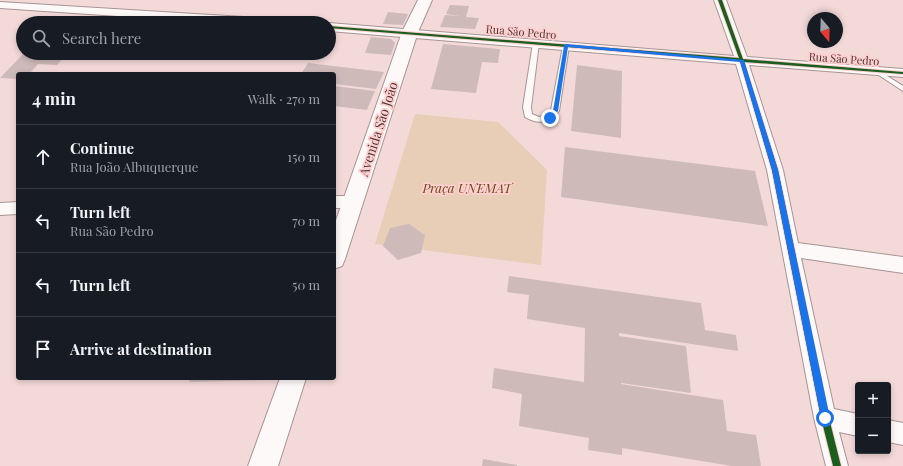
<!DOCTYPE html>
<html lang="en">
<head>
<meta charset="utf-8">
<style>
  body { margin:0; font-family:"Playfair Display",serif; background:#20242c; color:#f1f3f6 }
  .controls { position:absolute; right:12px; bottom:12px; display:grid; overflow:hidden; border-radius:4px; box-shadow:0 2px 6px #0003 }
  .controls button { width:36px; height:36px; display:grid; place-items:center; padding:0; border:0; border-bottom:1px solid #363941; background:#171b24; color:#f1f3f6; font:20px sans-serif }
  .compass { position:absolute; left:807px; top:12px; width:36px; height:36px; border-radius:50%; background:#171b24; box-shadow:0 2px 6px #0003; rotate:161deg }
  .stop { position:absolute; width:12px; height:12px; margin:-9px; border:3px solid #1a73e8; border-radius:50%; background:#fff }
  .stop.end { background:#1a73e8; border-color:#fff; box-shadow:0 1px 4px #0008 }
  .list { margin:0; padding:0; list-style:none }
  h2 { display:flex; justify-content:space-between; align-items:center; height:52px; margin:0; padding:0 16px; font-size:17px }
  h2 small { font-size:13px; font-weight:400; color:#9ea1a6 }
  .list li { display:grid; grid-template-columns:26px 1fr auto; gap:12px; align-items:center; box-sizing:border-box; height:64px; padding:0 16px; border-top:1px solid #363941 }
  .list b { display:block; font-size:15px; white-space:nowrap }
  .list p { margin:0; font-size:13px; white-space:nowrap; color:#9ea1a6 }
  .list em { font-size:13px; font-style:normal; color:#9ea1a6 }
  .icon { flex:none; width:22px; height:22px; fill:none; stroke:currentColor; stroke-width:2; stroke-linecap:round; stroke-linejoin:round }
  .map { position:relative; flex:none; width:903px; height:466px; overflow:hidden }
  .search { position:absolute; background:#171b24; box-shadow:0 2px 6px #0003; left:16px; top:16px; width:320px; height:44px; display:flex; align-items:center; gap:10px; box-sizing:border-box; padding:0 14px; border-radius:22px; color:#9ea1a6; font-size:15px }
  .panel { position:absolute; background:#171b24; box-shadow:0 2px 6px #0003; left:16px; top:72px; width:320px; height:308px; border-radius:4px }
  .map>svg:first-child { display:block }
</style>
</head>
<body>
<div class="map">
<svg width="903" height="466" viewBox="0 0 903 466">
  <rect width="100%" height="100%" fill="#f4d9d9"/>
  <path fill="#e8cdb7" d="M415,114l83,8 49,48 -6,95 -166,-21z"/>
  <path fill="#cfbaba" d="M450,5l19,1 -3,11 13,1 -4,11 -35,-2 5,-12 15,1 -14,-2z
    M388,12l20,2 -5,11 -20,-1z
    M371,37l20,2 4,4 -4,12 -26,-2z
    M443,44l57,5 -2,14 -16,-1 -6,31 -45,-4z
    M24,53h44l-11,12 -19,-1 -9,10h-11v5l-18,-1z
    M308,63l76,9 -8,17 -42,-5v-10h-33z
    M577,65l45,6 -1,67 -50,-7z
    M334,86l41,5 -8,19 -33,-4z
    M565,147l190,24 13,55 -207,-29z
    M409,224l16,11 -4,18 -23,7 -15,-14 7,-18z
    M509,276l192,27 4,27 31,5 2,16 -119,-18v3l67,10 5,47 -70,-10v1l102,16 4,31 29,4 5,31h-29l-110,-18v7l-34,-5 1,-12 -70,-12 3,-32 -30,-6 2,-20 90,14 1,-54 -58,-9 2,-24 -22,-3z
    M190,378h78v2l-79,2z
    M483,459l34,6v1h-35z"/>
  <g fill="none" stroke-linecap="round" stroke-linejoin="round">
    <g stroke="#a89494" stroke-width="2">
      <path id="lane" d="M536,41l3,2 -8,64 1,7 7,3 7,-2 5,-5 12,-64 3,-2 3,2 -10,65c-9,12 -21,14 -34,6l-2,-10 10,-64z
        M876,69l27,17v5l-29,-19v-2z"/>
    </g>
    <g stroke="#a89494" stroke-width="2">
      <path id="street" d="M714,0h12l21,57 156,12v8l-154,-12 34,105 15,73 105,14v16l-102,-15 33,151 24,5v22l-19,-4 9,34h-22l-12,-48 -47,-248 -31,-106 -407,-33v-8l405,33z
        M0,2l275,17 4,2 2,2h-60l-221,-15z
        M334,196h20l6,2 2,4 -2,4 -6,2h-20z
        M18,202v12l-18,1v-12z
        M888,420l15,3v22l-15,-3z"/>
    </g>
    <g stroke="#a89494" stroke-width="2">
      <path id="secondary" d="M418,0h14l-14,32 -73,227 -3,7 -8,3v-43l68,-194z
        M280,378h26l-28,88h-30z"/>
    </g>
    <use href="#lane" fill="#fdf9f9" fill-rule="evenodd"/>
    <use href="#street" fill="#fdf9f9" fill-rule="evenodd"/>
    <use href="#secondary" fill="#fdf9f9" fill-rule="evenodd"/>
    <g stroke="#ffcece" stroke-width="2">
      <path id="cycleway" d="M718,0h4l21,59 160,13v2l-159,-12 34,108 51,248 12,48h-8l-12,-48 -49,-248 -32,-109 -411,-33v-2l410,32z"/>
    </g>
    <use href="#cycleway" fill="#1b5e20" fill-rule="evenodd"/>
  </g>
  <path fill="#1a73e8" d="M566,44l178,16 34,110 52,248 -2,3 -3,2 -3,-2 -1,-3 -49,-248 -32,-108 -172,-15 -10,64 -8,8 -2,-1 5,-7 11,-65z"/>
  <g text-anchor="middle" stroke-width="3.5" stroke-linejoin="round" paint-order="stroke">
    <g font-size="11" fill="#4a3737" stroke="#ffcece">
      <text transform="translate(521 32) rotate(5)" y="4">Rua São Pedro</text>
      <text transform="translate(844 59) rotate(4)" y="4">Rua São Pedro</text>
    </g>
    <g font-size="13" fill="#4a3737" stroke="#ffcece">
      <text transform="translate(378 129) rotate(-72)" y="5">Avenida São João</text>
    </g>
    <g font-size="13" font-style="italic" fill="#6a4c19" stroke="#ffcece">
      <text x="467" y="193">Praça UNEMAT</text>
    </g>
  </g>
</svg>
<div class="controls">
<button>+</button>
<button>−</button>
</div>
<svg class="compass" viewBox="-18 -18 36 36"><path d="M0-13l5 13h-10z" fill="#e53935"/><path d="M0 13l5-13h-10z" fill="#9ea1a6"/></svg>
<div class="stop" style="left:825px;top:418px"></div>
<div class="stop end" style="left:550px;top:118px"></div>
<div class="search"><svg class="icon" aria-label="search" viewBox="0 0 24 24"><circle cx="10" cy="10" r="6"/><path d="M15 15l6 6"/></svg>Search here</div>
<section class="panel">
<h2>4 min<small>Walk · 270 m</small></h2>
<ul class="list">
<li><svg class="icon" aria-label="ahead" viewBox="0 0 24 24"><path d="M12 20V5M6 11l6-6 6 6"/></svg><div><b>Continue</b><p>Rua João Albuquerque</p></div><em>150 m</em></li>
<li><svg class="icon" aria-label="left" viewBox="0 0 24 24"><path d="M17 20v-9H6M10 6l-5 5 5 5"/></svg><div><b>Turn left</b><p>Rua São Pedro</p></div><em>70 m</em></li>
<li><svg class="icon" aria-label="left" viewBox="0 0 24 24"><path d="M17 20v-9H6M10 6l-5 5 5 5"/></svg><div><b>Turn left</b></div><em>50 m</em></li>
<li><svg class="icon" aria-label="arrive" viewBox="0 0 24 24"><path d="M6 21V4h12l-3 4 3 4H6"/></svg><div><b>Arrive at destination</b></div></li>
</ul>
</section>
</div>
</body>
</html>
